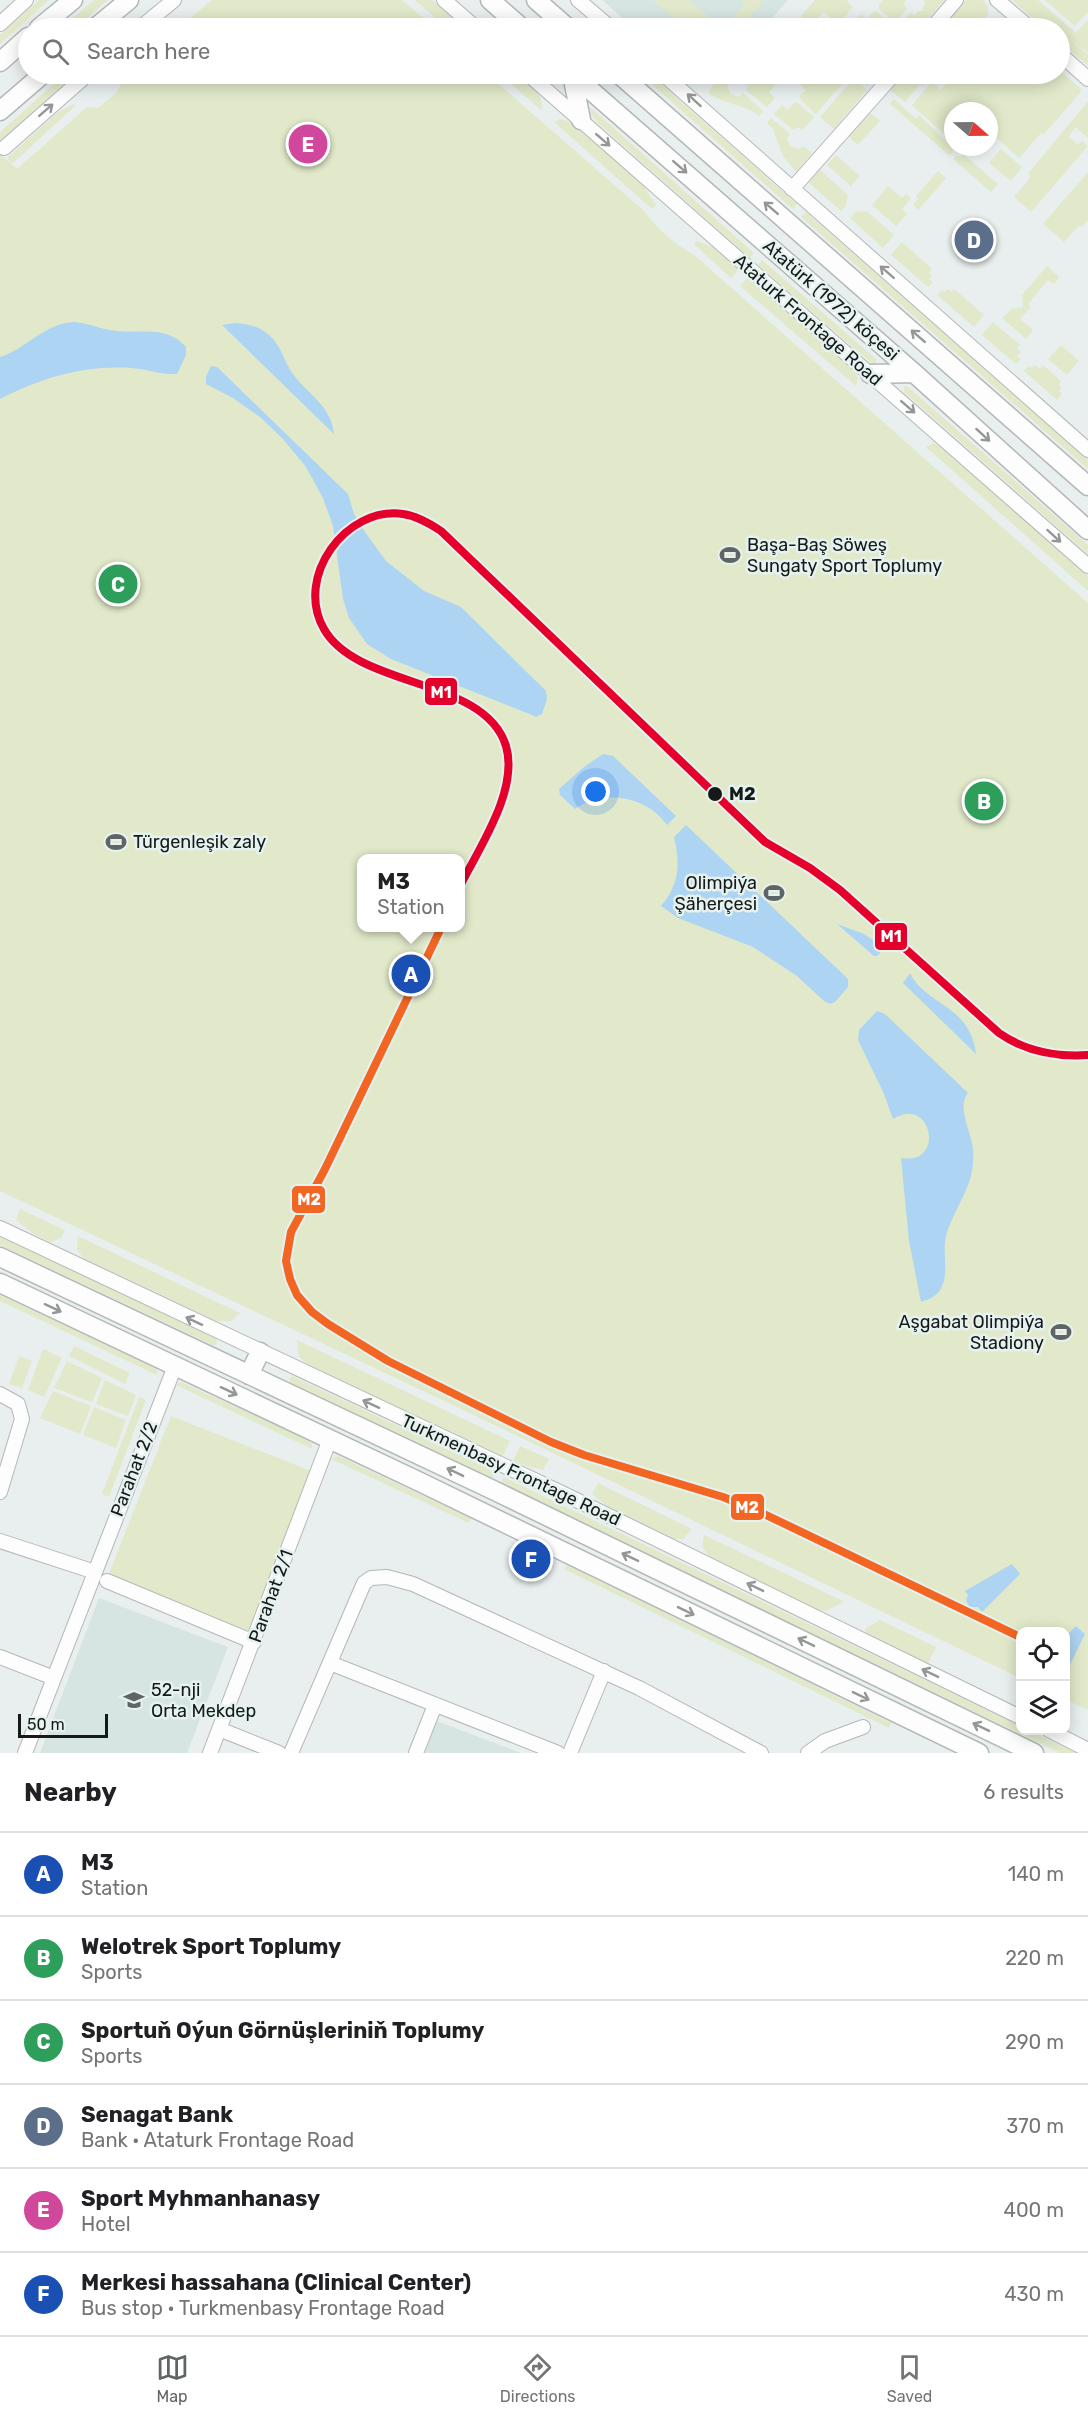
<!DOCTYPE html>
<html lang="en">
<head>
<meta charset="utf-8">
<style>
  body { margin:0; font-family:Rubik,sans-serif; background:#f2f2f2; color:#202124 }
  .controls { position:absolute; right:18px; bottom:18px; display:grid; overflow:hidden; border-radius:12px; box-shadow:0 3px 15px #0003 }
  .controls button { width:54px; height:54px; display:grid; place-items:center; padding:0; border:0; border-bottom:2px solid #e0e0e0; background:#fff; color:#202124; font:30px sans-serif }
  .compass { position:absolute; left:944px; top:102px; width:54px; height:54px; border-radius:50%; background:#fff; box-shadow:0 3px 15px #0003; rotate:110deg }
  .scale { position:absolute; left:18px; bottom:15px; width:90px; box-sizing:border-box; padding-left:6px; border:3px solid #151a19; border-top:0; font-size:16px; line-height:21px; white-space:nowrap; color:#151a19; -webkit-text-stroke:4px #e5f2ef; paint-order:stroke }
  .you { position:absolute; left:596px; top:792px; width:21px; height:21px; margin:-15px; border:4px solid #fff; border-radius:50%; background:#1a73e8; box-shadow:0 0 0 9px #1a73e833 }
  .badge { display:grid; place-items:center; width:39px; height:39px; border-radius:50%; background:#5f6564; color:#fff; font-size:20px; font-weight:700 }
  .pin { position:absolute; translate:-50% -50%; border:3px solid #fff; box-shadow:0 2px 6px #0006 }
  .popup { position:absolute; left:357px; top:854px; width:108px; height:78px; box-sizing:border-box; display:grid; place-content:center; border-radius:12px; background:#fff; filter:drop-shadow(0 2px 4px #0005); font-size:20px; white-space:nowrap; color:#757577 }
  .popup b { font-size:22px; color:#202124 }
  .popup::after { content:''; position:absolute; left:50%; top:100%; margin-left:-12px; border:12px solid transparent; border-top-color:#fff }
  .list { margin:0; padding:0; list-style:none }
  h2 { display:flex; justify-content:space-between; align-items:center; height:78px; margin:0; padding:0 24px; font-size:26px }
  h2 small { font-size:20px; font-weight:400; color:#757577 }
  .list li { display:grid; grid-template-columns:39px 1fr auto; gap:18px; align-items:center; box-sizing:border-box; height:84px; padding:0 24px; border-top:2px solid #e0e0e0 }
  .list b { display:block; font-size:22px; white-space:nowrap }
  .list p { margin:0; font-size:20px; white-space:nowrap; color:#757577 }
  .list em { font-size:20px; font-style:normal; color:#757577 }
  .icon { flex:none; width:33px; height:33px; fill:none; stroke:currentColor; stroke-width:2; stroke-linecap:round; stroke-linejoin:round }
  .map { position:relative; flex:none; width:1088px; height:1753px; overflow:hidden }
  .search { position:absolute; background:#fff; box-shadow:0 3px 15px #0003; left:18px; right:18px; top:18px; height:66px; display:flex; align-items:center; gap:15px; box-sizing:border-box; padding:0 21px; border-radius:33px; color:#757577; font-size:22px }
  .sheet { height:582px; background:#fff }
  nav { display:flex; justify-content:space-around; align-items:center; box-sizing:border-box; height:84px; border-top:2px solid #e0e0e0; background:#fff; font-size:16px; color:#757577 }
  nav a { display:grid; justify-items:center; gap:3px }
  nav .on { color:#5f6564 }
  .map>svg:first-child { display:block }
</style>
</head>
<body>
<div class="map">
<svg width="1088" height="1753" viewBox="0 0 1088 1753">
  <rect width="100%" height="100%" fill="#e8efee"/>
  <path fill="#d6e5e2" d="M602,0h186l-25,28h-129z
    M99,1598l129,49 -41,106h-147z
    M437,1721l84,32h-96z"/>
  <path fill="#e1e9ca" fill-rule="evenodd" d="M39,0h10l-49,44v-9z
    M94,0h14l-33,28h-14z
    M212,0h190l33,28h-257z
    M415,0h17l33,28h-18z
    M657,0h32l33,28h-36l-31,-26z
    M741,0h18l3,3 -22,25h-16l21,-24z
    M815,0h33l-1,2 6,5 -11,13 -7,1 -11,-9 -10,10 -5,1 -8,-7z
    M883,0h23l-2,4 3,5 -12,14 -16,-14v-4z
    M923,0h21l-24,28h-23l14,-16 4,3 3,-4h5v-5l3,-3z
    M966,0h17l5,6v8l-12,14h-34z
    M1012,0h26l38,33 12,-13v33l-19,-15 19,17v11l-28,-24v-13l-16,-1z
    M1045,0h43v12l-13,14z
    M873,12h4l16,14 -3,2h-41l12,-14 6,5z
    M1060,70l21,19 -1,4 -37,42 -2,-2 -22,25 -30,-27v-20h-36l-2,29 -39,-35 20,-23 9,8 14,-16h105z
    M65,74h10l-75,67v-9z
    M126,74h361l157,137c14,19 29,32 50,44l394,348v1107l-22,-10v-68h-46v46l-561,-270 -459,-217v-1037l17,15 70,-62 11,1 19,-16zM362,858h98v70h-98z
    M500,74h16c11,10 30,19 25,36z
    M640,74h10l147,130 -4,5z
    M752,74h12l10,8v4l-5,6 6,6 -8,9 -21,-17 3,-5 -3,-5z
    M809,74h11l9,7 6,-7 15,1 -34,39 -15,-14 -1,-4 6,-6 -6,-6z
    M903,74h30l-10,12 -3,-2 -15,18 -16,-13z
    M721,76l9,6 -3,4 4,8 8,3 4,-4 20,18 -4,5c-13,-11 -34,-12 -50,-22l1,-5z
    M854,78l13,12 -33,39 -14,-12z
    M894,99l22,20 3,-4c13,12 22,22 35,34l-4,7 -60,-52z
    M1088,101v37l-13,-11 -6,10 9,8 4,-4 6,5 -57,66 -17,-15 17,-20 -3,-3z
    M794,103h4l16,14 -11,13 -5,-3 -5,3 -19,-16 8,-9 6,5z
    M74,104l1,2 -63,58 -5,-6 51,-46z
    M590,107l164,146 -4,5 -152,-135 -7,-9z
    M870,113l10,8 -22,24 -10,-9z
    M771,118l19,16 -3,5 4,8 8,2 4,-3 9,7 -16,19 -13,-16 -10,-27 -6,-6z
    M561,119l12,4 70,62 13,20 -4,4 -98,-87z
    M1001,149l21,18 -11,14 -22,-18z
    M963,154l35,30 -7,8 -38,-33 4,-4 3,2z
    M836,155l24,21 -9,10 -24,-21z
    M819,169l29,26 -2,10 -5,6 -33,-29z
    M938,171l8,7 -28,32 -5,-5 5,-6 -2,-3z
    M1088,172v48l-6,7 -3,-2 -15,17 -21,-18z
    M888,186l14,12 4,-4 5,4 -9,11 5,5 -11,12 -24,-21z
    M867,211l27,24 -11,13 -33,-30 5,-6z
    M806,212l282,247v10l-287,-252z
    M697,241l16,6 26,22 -8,9 -37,-34z
    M902,242l30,27 -3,4 3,3 -3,3 4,3 -5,5 -37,-32z
    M762,260l114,99v4l-4,1 -114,-99z
    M1047,266l12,11 -5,7 -6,-4 -20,24 3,3 -11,12 13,11 -7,9 -24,-21 9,-9 12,-2 -1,-12z
    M748,277l106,93 4,8 -2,8 -116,-100z
    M948,289l3,3 3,-3 30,26 -10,12 -37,-32 5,-5 3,2z
    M993,322l27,23 -3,3 4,4 -4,4 4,3 -5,5 -34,-29z
    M1061,345l18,16 -12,14 -19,-16z
    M1035,365l5,4 3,-4 18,16 -2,4 2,3 -2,3 3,3 -5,6 -33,-29 5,-5 3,2z
    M904,386l4,1 180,158v9l-184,-162z
    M933,443l8,4 147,129v15l-162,-144z
    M20,1209l45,21 -4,8 -11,4 -16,-8 -18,-14z
    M0,1236l216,102 1,6 -4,1 -213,-100z
    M78,1236l162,77 -9,8h-15l-133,-63 -6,-9z
    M0,1294l153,72 4,4v5l-157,-74z
    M297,1340l213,101 -8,16 -196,-93 -7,-8z
    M74,1346l56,27 -5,11 -56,-28z
    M43,1349l19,9 -18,39 -16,-7z
    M19,1356l13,5 -10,27 -13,-4z
    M67,1361l35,17 -10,24 -38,-14z
    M292,1376l203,96 -3,7 -201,-96 -2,-4z
    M105,1380l31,15 -8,21 -32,-12z
    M181,1382l125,57 6,5v5l-136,-64z
    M53,1391l38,15 -11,28 -40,-16z
    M139,1397l7,3 -37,97 -7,-3z
    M94,1407l32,13 -10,28 -33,-13z
    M171,1416l140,55 -63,160 -140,-55z
    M520,1446l29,13 -6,11 -31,-8z
    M338,1456l133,62 -2,5 -138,-64z
    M504,1477l516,249v4l9,1 47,22h-16l-559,-270z
    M598,1483l94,46 -9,10h-11l-62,-30 -18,-15z
    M704,1535l139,66 -1,2 -17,8 -6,-1 -109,-52 -8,-12z
    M567,1564l324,159 -2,5 -325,-159z
    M880,1620l56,27 -8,17 -63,-31 1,-5z"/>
  <path fill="#add4f2" d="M75,322c14,1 27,8 41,9 26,3 50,-6 70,16v8l-9,19c-15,1 -31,-5 -46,-6 -47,-3 -90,10 -131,31v-42c28,-9 44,-34 75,-35z
    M235,323c13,1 24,3 34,12 12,10 15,27 24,39 16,22 38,31 41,60l-112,-109z
    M211,366l6,1 131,127 6,20 11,18 21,29 38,30 37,16 85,84 1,8 -5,15 -6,3 -4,-2 -141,-56 -24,-15 -18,-26 -6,-19 -10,-73 -10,-28 -17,-31 -23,-28 -23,-22 -27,-19 -27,-14v-7z
    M603,754l10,2 63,60 -9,9c-21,-29 -62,-36 -92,-16l-15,-14 -1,-6 25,-22z
    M686,825l162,154v8l-13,15 -5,2 -6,-3 -27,-25 -44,-29 -75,-29 -17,-12c19,-22 19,-42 13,-69z
    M837,924l27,10 21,14 -8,8h-3z
    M910,973c16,33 60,31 66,81l-73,-71z
    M877,1011l8,3 83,79c-12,14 4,40 5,57 3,36 -18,54 -27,86 -4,16 3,36 -4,50 -4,10 -12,13 -21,16l-12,-61 -8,-83c45,8 31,-64 -8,-39l-9,-25 -26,-54 1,-10z
    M1012,1564l8,10 -38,38 -4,-5h-9l-3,-7 2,-5 -3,-4z
    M1076,1626l9,8 -19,39v-37z"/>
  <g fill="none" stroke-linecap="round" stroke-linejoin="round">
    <g stroke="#b3b8b7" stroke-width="16">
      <path id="minor" d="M444,0l32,28
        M578,0l33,28
        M997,0l33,28
        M0,24l26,-24
        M140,28l34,-28
        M932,28l24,-28
        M1060,54l28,25
        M528,74l560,492
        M663,74l425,376
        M4,148l84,-74
        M792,189l102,-115
        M0,1228l564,266 456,223
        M0,1394l18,10 4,15 -22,73
        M0,1541l95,31
        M107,1581l147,61
        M0,1657l54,21
        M330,1663l228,90
        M219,1729l60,24
        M1049,1730l39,20
        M25,1753l150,-387
        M210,1753l120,-314
        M291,1753l73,-170 7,-5 16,-1 26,7 226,104 122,65
        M416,1753l19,-48
        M570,1753l34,-82
        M808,1753l17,-12 38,-14"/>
    </g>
    <g stroke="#b3b8b7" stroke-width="21">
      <path id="major" d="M490,0l32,28
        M536,0l32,28
        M39,28l34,-28
        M95,28l34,-28
        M0,62l28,-25
        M572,74l342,299 174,157
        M572,74l9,46
        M619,74l469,412
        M0,111l43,-37
        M870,374l44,-1
        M0,1257l491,232 543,264
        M0,1283l420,199 559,271
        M249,1375l11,-23"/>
    </g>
    <use href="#minor" stroke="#fcfdfc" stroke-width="14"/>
    <use href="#major" stroke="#fcfdfc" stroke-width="18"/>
    <g stroke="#e5f2ef" stroke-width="12">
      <path id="metro-1" d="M460,886c19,-38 59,-96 46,-140 -21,-69 -148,-57 -182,-117 -30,-52 22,-123 79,-115 14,2 26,9 38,17l324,311 45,26 30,22 159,143c26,18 58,24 89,22"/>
    </g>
    <g stroke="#e5f2ef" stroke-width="12">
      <path id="metro-2" d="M441,928l-116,241 -34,63 -5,29 4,18 7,16 15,17 16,12 60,37 163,81 33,13 139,42 39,16 258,124"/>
    </g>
    <use href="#metro-1" stroke="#e4002b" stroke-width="8"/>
    <use href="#metro-2" stroke="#f26522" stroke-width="8"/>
  </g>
  <defs><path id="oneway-shaft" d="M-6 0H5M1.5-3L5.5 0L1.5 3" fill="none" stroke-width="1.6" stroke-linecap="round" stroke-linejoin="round" transform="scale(1.5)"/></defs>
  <g stroke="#949796">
    <use href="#oneway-shaft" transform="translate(694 100) rotate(-138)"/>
    <use href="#oneway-shaft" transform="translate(46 110) rotate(-41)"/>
    <use href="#oneway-shaft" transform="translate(603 140) rotate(41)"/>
    <use href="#oneway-shaft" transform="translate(680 167) rotate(41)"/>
    <use href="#oneway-shaft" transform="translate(771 208) rotate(-139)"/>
    <use href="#oneway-shaft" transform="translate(887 272) rotate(-139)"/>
    <use href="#oneway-shaft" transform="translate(918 336) rotate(-139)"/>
    <use href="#oneway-shaft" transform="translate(908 407) rotate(41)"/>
    <use href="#oneway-shaft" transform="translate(983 435) rotate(42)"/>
    <use href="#oneway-shaft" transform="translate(1054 536) rotate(42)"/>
    <use href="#oneway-shaft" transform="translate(53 1308) rotate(25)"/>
    <use href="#oneway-shaft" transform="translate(194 1321) rotate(-155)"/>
    <use href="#oneway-shaft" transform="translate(229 1391) rotate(25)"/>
    <use href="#oneway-shaft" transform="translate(371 1404) rotate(-155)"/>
    <use href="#oneway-shaft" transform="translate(455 1472) rotate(-154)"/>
    <use href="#oneway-shaft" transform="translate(630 1557) rotate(-154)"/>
    <use href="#oneway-shaft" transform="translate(755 1587) rotate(-154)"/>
    <use href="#oneway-shaft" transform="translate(686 1611) rotate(26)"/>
    <use href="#oneway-shaft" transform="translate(806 1642) rotate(-154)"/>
    <use href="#oneway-shaft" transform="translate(930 1673) rotate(-154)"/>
    <use href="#oneway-shaft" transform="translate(861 1696) rotate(26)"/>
    <use href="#oneway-shaft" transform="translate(981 1727) rotate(-154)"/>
  </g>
  <defs>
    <g id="stadium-bare" transform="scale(1.62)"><path d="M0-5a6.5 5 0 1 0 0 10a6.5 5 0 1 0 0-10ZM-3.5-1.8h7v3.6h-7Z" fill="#5f6564" stroke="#e5f2ef" stroke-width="2.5" paint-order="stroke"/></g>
    <g id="school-bare" transform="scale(1.62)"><path d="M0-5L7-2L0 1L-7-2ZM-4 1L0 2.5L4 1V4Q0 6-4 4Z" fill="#5f6564" stroke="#e5f2ef" stroke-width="2.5" paint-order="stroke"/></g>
  </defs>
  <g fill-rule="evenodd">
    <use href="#stadium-bare" x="730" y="555"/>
    <use href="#stadium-bare" x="116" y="842"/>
    <use href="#stadium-bare" x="774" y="893"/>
    <use href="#stadium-bare" x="1061" y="1332"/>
    <use href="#school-bare" x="134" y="1700"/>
  </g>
  <circle fill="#151a19" stroke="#e5f2ef" stroke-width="2" cx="715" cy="794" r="8"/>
  <g text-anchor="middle" stroke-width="5" stroke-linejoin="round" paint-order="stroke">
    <g font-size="18" fill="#151a19" stroke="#e5f2ef">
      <text transform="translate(831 300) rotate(41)" y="6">Atatürk (1972) köçesi</text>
      <text transform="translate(808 320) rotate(41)" y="6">Ataturk Frontage Road</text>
      <text transform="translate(134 1469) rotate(-69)" y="6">Parahat 2/2</text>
      <text transform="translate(511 1470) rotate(25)" y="6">Turkmenbasy Frontage Road</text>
      <text transform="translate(271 1596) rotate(-70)" y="6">Parahat 2/1</text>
    </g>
    <g font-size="18" fill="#151a19" stroke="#e5f2ef" text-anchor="start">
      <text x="747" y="551">Başa-Baş Söweş<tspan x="747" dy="21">Sungaty Sport Toplumy</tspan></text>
      <text x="133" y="848">Türgenleşik zaly</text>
      <text x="757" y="889" text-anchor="end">Olimpiýa<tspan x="757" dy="21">Şäherçesi</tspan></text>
      <text x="1044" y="1328" text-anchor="end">Aşgabat Olimpiýa<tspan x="1044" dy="21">Stadiony</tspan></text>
      <text x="151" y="1696">52-nji<tspan x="151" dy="21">Orta Mekdep</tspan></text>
    </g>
    <g font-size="18" font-weight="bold" fill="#151a19" stroke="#e5f2ef" text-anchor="start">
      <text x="729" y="800">M2</text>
    </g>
  </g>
  <g stroke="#e5f2ef" stroke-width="2">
    <rect x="424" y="677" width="34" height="29" rx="6" fill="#e4002b"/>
    <rect x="874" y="922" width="34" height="29" rx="6" fill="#e4002b"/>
    <rect x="291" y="1185" width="35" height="29" rx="6" fill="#f26522"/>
    <rect x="730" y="1493" width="35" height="28" rx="6" fill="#f26522"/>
  </g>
  <g font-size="16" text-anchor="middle" font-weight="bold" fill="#fff">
    <text x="441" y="698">M1</text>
    <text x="891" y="942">M1</text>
    <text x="309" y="1205">M2</text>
    <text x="747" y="1513">M2</text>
  </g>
</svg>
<div class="controls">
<button><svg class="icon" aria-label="locate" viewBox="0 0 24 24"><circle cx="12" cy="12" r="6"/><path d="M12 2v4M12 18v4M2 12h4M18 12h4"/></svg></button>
<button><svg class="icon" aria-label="layers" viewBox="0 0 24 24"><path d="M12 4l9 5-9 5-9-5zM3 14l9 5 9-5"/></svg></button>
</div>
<svg class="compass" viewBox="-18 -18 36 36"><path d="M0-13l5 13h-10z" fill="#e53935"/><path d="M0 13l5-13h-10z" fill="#757577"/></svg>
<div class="scale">50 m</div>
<div class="you"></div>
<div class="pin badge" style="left:411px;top:974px;background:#1a4fb4">A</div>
<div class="popup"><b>M3</b>Station</div>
<div class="pin badge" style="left:984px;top:801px;background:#2e9e5b">B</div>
<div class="pin badge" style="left:118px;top:584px;background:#2e9e5b">C</div>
<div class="pin badge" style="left:974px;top:240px;background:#5c6f8a">D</div>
<div class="pin badge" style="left:308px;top:144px;background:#d1479c">E</div>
<div class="pin badge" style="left:531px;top:1559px;background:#1a4fb4">F</div>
<div class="search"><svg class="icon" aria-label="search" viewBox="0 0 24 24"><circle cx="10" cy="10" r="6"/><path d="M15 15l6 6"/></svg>Search here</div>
</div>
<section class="sheet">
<h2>Nearby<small>6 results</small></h2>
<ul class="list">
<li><span class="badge" style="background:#1a4fb4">A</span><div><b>M3</b><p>Station</p></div><em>140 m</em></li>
<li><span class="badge" style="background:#2e9e5b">B</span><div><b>Welotrek Sport Toplumy</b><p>Sports</p></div><em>220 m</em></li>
<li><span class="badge" style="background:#2e9e5b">C</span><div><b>Sportuň Oýun Görnüşleriniň Toplumy</b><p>Sports</p></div><em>290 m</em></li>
<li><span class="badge" style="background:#5c6f8a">D</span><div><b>Senagat Bank</b><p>Bank · Ataturk Frontage Road</p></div><em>370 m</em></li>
<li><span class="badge" style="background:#d1479c">E</span><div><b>Sport Myhmanhanasy</b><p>Hotel</p></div><em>400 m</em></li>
<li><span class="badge" style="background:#1a4fb4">F</span><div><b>Merkesi hassahana (Clinical Center)</b><p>Bus stop · Turkmenbasy Frontage Road</p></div><em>430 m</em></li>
</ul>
</section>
<nav>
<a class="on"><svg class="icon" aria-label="map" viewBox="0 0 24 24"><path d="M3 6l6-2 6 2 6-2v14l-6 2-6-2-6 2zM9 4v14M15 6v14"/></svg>Map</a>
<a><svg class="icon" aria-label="directions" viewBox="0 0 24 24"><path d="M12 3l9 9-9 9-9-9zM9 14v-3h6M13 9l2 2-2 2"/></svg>Directions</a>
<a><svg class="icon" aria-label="saved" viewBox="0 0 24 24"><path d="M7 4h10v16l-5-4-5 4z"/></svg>Saved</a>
</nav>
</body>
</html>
